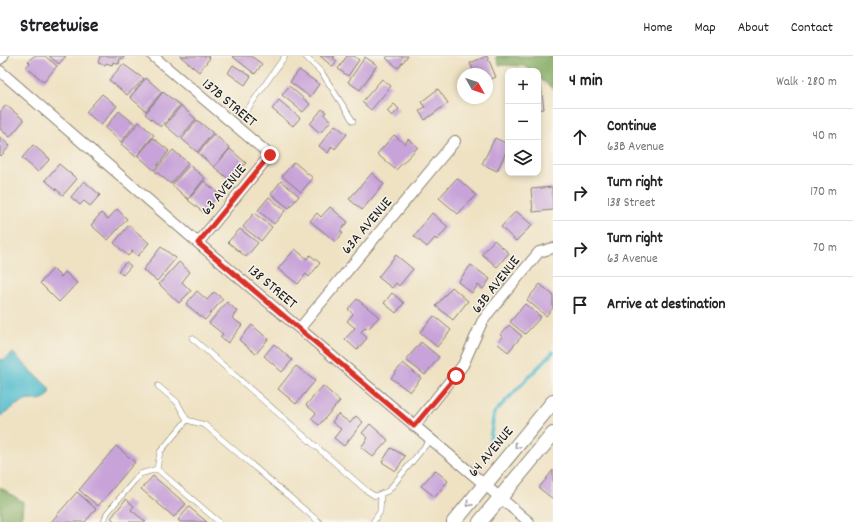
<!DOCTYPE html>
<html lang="en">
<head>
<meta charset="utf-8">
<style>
  body { margin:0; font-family:Dekko,sans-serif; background:#f2f2f2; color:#202124 }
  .controls { position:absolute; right:12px; top:12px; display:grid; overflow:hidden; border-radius:8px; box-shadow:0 2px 6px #0003 }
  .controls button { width:36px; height:36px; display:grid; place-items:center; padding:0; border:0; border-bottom:1px solid #e0e0e0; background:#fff; color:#202124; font:20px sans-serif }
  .compass { position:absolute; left:457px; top:12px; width:36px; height:36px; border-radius:50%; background:#fff; box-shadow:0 2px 6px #0003; rotate:130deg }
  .stop { position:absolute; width:12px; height:12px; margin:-9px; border:3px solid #d93025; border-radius:50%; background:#fff }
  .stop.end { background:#d93025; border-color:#fff; box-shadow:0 1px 4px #0008 }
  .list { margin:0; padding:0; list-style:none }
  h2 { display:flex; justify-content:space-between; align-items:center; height:52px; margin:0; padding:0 16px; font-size:17px }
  h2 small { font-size:13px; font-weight:400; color:#757577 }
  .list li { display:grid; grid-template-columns:26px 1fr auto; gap:12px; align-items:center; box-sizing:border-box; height:56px; padding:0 16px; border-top:1px solid #e0e0e0 }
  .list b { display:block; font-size:15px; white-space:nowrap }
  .list p { margin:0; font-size:13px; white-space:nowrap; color:#757577 }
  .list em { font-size:13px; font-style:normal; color:#757577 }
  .icon { flex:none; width:22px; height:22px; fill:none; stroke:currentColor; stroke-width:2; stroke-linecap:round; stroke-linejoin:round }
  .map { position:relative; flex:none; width:553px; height:466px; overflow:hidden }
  header { display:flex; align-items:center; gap:24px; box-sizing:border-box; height:56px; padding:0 20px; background:#fff; border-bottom:1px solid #e0e0e0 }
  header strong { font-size:19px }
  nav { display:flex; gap:22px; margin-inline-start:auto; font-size:14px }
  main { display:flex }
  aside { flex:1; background:#fff }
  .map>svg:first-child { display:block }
</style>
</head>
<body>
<header>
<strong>Streetwise</strong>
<nav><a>Home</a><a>Map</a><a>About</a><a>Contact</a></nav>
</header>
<main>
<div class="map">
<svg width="553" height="466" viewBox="0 0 553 466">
  <rect width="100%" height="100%" fill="#f7f3e8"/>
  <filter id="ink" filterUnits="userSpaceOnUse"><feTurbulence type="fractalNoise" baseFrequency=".025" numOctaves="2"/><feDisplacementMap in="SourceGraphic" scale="8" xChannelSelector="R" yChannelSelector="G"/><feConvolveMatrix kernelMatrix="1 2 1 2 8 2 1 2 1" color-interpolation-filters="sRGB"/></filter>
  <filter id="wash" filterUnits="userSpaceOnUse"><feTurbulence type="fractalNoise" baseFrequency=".012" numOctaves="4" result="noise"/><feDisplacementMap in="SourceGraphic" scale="16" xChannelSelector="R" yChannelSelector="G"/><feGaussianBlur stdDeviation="0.9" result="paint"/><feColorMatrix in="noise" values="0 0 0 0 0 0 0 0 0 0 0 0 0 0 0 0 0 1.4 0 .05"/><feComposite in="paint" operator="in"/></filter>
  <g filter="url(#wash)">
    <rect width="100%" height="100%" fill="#efe2c3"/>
    <path fill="#82ab62" stroke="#4f643f" d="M496,0h57v33l-15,-12v-6h-7l-6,-5 -26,-1z
      M0,431l23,15 -1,13 -5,7h-17z"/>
    <path fill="#53bdcf" stroke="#386c76" d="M13,297l36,35v7c-10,8 -13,3 -24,6 -10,3 -16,11 -25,15v-57l4,1z"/>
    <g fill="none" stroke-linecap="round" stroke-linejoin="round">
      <path stroke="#53bdcf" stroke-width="3.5" d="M489,392l5,-35 59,-61"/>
    </g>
    <g id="blocks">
      <path fill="#c8a3d9" d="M34,0h11l12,10 -13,16 -18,-15 4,-4 -2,-2z
        M49,0h17l-7,8z
        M100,0h24l-1,3 -3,-1 -1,6 -6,-2 -1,3 -6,-2 -1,2 -7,-2z
        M180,0h28l2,2 -11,14z
        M232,0h19l11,8 -7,10z
        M320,0h15l-2,2 4,3 -4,6z
        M347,0h7l5,4 -11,16 -10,-7z
        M388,0h20l-10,12 -12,-10z
        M487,0l9,21 -9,4v-7h-4l-1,-2 -7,2 -5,-11z
        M365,1l12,8 -17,25 -12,-8z
        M123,8l21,15 -17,16 -18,-15z
        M233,9l18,11 -6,9 -17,-12z
        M299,14l20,14 -9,13 -20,-15z
        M146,22l16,14 -16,19 -16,-14z
        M382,23l9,7 -20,24 -9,-8z
        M289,30l21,18 -7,8 -21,-17z
        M538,30h3l3,23 -6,1z
        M438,33l10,14 -23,17 -6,-9 6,-4 -4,-5z
        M163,36l17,13 -19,22 -16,-13z
        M102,38l15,12 -16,19 -15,-13z
        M279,44l21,18 -7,8 -21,-17z
        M394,48l5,5 -7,7 -5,-5z
        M6,49l18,15 -14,17 -10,-8v-17z
        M181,50l15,13 -16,19 -15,-13z
        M322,53l4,3 -2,3 7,6 -11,12 -10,-9z
        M119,55l16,13 -14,18 -16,-14z
        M197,64l16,13 -16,19 -15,-13z
        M139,66l15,13 -18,22 -15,-13z
        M335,69l12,9 -12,15 -3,-3 -4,7 -9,-7z
        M214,78l16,14 -16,19 -16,-14z
        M394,79l11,9 3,-5 10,8 -22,23 -19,-16z
        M0,81l10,9 -9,10 -1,-1z
        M153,82l16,13 -15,19 -16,-14z
        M495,82l13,6v4l-11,23 -15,-7z
        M33,89l17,14 -12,13 -16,-14z
        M230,93l16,14 -15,18 -17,-14z
        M173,94l15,13 -17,21 -16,-13z
        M294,106l19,16 -12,14 -19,-16z
        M59,108l18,15 -14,16 -18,-15z
        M189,109l16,13 -17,21 -16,-14z
        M372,117l12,11 -22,26 -13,-11z
        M457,122l19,17 -18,19 -19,-16z
        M84,125l16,14 -10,11 -6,-5 -4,4 -9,-8z
        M204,125l15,13 -15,19 -16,-13z
        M281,125l18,15 -10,12 -18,-14z
        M552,131l1,23 -20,2 -2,-23z
        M269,141l16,14 -11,13 -16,-14z
        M330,151l18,15 -8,9 3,2 -7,9 -26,-21 7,-8 4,4z
        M117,153l10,10 -19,21 -17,-15 10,-12 7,6z
        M516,155l16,14 -16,16 -15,-14z
        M254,157l18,14 -11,14 -18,-14z
        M432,157l16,14 -11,13 -2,-2 -8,9 -13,-11z
        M129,169l20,18 -11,13 -6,-5 -4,5 -14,-13z
        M240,173l18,14 -12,14 -18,-15z
        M494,184l15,13 -12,14 -15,-13z
        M161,191l15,11 -19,23 -14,-11z
        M295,193l12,10 3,-4 10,8 -11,14 -3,-3 -8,10 -20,-15z
        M396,199l17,14 -14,17 -3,-3 -4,5 -14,-11z
        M126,206l5,4 -8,9 -5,-4z
        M179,206l11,10 -8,10 9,9 -12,12 -20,-19z
        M471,209l19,14 -7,10 -5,-4 -6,8 -14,-11z
        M53,213l8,8 4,-5 12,11 -18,19 -19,-19z
        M540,228l13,11v13l-7,8 -19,-16z
        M452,231l16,14 -15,19 -17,-14z
        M197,235l10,9 7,-8 9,7 -18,21 -19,-16z
        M392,237l12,10 -8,10 -12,-10z
        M357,243l22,18 -11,12 -2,-2 -5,5 6,6 -10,12 -12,-11 10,-11 -8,-7 6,-7 -5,-5z
        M227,246l10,9 -5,7 10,7 -14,18 -8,-6 3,-3 -14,-11z
        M525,248l16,13 -16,17 -15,-12z
        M434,260l17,14 -14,17 -17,-15z
        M252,269l16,14 -12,15 -17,-14z
        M509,269l13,11 -14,16 -11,-9 6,-6 -3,-2z
        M421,286l18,15 -14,18 -19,-15z
        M274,288l18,16 -10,12 -18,-16z
        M403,307l18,15 -11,14 -19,-14z
        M296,310l19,15 -19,23 -18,-15z
        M323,330l17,15 -21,24 -8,-6 5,-6 -10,-8z
        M338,358l12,9 6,-7 7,6 -19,24 -10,-8 7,-9 -9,-7z
        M370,368l18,16 -15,17 -12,-10 7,-9 -6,-5z
        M116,390l19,16 -37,44 -19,-16z
        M391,392l14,8 -9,15 -14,-9z
        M435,414l13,11 -13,16 -14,-11z
        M553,414v29l-14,-11z
        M153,420l33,28 -12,13 -33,-28z
        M77,436l19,17 -11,13h-34z
        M126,443l8,7 -3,4 15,12h-30l-5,-4z
        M189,451l18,15h-27l-2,-2z"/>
    </g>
  </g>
  <g filter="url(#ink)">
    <use href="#blocks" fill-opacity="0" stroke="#867f70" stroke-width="1"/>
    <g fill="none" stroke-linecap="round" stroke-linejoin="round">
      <g stroke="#867f70" stroke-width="6">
        <path id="lane" d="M305,0l17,17 31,48
          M247,54l38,-54
          M192,282l175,153 8,5 13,-5 42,-51
          M158,330l19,16 10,18 18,5 114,97
          M157,413l62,53
          M104,466l3,-9 33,-39 17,-5 3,-17 27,-32
          M373,466l7,-10 1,-17"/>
      </g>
      <g stroke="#867f70" stroke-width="12">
        <path id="street" d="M153,0l117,99 -72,88
          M0,3l3,-3
          M0,15l198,172 331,279
          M300,272l155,-187
          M414,370l49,-61 19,-43 8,-11 49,-59 14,-4"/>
      </g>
      <g stroke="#867f70" stroke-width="16">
        <path id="secondary" d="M454,466l99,-120
          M480,466l73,-88"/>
      </g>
      <use href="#lane" stroke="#fff" stroke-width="5"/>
      <use href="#street" stroke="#fff" stroke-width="10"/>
      <use href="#secondary" stroke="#fff" stroke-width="14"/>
    </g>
    <defs><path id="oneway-chevron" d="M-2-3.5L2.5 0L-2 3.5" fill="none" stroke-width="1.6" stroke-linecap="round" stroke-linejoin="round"/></defs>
    <g stroke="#999">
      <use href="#oneway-chevron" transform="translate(517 390) rotate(130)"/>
      <use href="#oneway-chevron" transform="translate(469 448) rotate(130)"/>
    </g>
  </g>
  <g fill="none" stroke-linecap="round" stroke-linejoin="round" filter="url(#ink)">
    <path stroke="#d93025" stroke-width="5" d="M270,99l-72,88 216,183 42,-50"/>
  </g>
  <g text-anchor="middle" stroke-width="3" stroke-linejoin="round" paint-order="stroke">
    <g font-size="15" fill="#1c1c1c" stroke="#f7f3e8">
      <text transform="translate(230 46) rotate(40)" y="5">137B STREET</text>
      <text transform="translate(223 133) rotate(-50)" y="5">63 AVENUE</text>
      <text transform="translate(366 169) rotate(-50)" y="5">63A AVENUE</text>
      <text transform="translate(495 228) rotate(-52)" y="5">63B AVENUE</text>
      <text transform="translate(273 230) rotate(40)" y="5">138 STREET</text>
      <text transform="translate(490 395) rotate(-50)" y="5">64 AVENUE</text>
    </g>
  </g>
</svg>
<div class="controls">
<button>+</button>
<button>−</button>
<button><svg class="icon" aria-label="layers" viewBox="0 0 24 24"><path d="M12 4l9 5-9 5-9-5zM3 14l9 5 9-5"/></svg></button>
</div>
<svg class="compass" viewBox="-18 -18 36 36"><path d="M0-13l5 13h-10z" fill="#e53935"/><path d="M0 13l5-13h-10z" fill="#757577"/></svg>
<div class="stop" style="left:456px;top:320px"></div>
<div class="stop end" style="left:270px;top:99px"></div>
</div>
<aside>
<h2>4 min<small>Walk · 280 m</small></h2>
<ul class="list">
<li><svg class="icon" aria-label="ahead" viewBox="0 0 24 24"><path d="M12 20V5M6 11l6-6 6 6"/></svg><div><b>Continue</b><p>63B Avenue</p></div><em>40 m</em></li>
<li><svg class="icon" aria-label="right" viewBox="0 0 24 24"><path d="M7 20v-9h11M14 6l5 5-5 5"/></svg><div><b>Turn right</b><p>138 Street</p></div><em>170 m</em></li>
<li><svg class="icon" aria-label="right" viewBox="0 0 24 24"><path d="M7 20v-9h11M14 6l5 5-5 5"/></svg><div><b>Turn right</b><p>63 Avenue</p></div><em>70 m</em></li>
<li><svg class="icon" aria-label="arrive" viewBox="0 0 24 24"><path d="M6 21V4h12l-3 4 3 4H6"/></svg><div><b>Arrive at destination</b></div></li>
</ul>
</aside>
</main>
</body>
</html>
